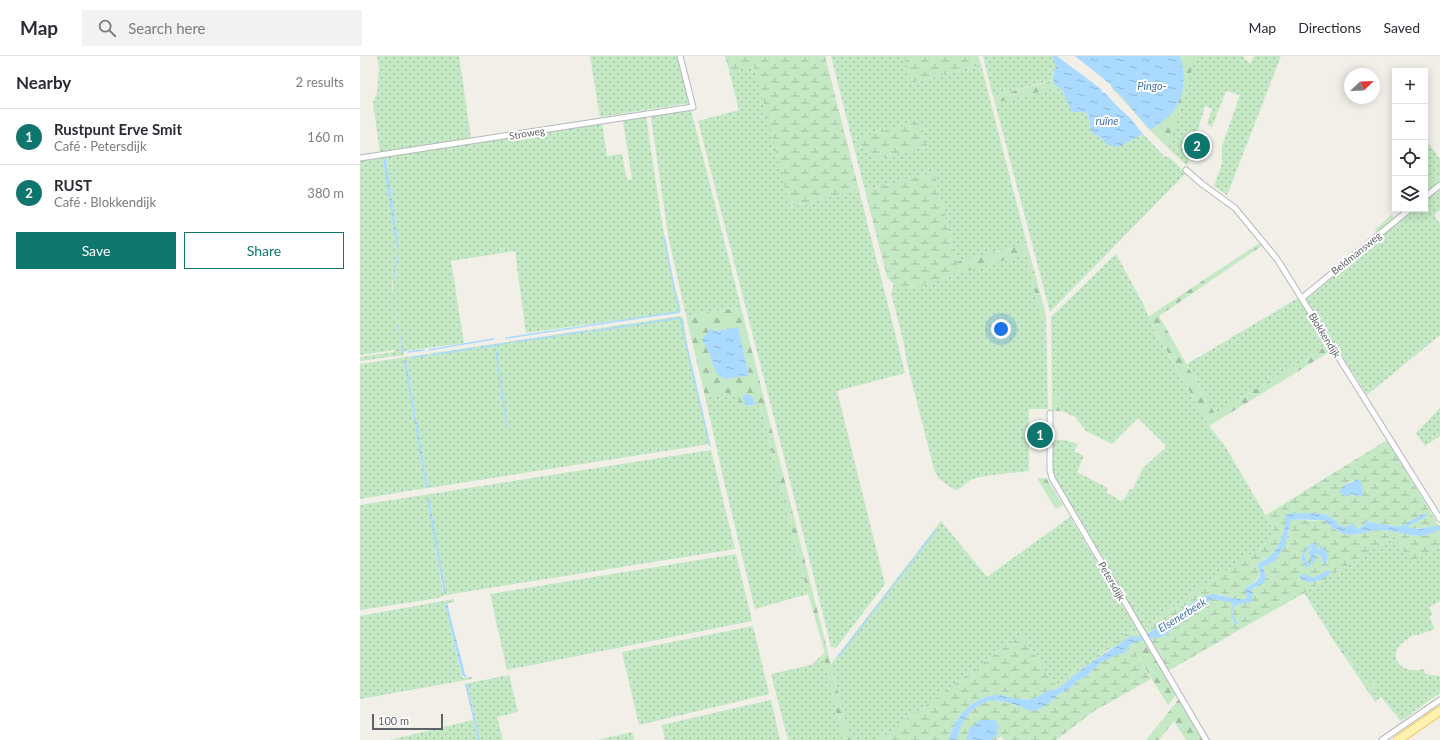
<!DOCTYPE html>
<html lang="en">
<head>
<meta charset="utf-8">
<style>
  body { margin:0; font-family:Lato,sans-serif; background:#f2f2f3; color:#2b2b33 }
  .controls { position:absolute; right:12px; top:12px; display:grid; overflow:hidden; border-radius:0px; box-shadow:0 2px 10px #0003 }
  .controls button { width:36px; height:36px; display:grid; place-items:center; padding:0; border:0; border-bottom:1px solid #e1e1e2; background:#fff; color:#2b2b33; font:20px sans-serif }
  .compass { position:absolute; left:984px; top:12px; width:36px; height:36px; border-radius:50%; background:#fff; box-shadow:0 2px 10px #0003; rotate:67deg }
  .scale { position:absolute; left:12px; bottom:10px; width:71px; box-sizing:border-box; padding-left:4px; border:2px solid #5f6368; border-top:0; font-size:11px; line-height:14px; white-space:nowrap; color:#5f6368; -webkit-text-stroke:3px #fff; paint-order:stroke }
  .you { position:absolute; left:641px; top:273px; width:14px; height:14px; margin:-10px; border:3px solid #fff; border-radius:50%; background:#1a73e8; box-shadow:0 0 0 6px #1a73e833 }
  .badge { display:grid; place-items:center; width:26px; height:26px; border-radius:50%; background:#0f766e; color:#fff; font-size:13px; font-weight:700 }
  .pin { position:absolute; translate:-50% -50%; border:2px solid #fff; box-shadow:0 1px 4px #0006 }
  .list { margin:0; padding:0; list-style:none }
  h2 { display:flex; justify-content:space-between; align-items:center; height:52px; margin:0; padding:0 16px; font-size:17px }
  h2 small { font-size:13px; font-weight:400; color:#7c7c81 }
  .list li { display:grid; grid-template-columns:26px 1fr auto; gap:12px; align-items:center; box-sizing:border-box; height:56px; padding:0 16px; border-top:1px solid #e1e1e2 }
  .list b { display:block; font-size:15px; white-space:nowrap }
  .list p { margin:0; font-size:13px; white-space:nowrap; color:#7c7c81 }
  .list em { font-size:13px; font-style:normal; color:#7c7c81 }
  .actions { display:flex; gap:8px; padding:12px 16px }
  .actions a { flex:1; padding:9px 0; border:1px solid #0f766e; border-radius:0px; text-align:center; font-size:14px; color:#0f766e }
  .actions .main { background:#0f766e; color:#fff }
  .icon { flex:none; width:22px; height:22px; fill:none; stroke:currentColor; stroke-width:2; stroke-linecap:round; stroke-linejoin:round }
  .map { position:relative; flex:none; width:1080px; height:684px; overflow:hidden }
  header { display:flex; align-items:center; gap:24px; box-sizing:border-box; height:56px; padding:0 20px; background:#fff; border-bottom:1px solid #e1e1e2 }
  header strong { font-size:19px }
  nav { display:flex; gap:22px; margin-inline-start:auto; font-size:14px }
  .search { width:280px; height:36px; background:#f2f2f3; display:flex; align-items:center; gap:10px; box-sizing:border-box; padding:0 14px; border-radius:0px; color:#7c7c81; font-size:15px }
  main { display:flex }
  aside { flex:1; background:#fff }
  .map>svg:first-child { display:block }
</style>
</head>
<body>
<header>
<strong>Map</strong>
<div class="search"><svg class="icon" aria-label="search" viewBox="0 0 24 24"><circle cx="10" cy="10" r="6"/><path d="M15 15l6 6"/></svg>Search here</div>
<nav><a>Map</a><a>Directions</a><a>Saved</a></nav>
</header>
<main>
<aside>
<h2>Nearby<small>2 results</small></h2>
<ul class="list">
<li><span class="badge">1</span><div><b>Rustpunt Erve Smit</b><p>Café · Petersdijk</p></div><em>160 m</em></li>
<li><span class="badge">2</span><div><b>RUST</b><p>Café · Blokkendijk</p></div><em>380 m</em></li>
</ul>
<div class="actions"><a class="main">Save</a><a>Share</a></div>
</aside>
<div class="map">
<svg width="1080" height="684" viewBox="0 0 1080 684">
  <defs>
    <pattern id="grass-dots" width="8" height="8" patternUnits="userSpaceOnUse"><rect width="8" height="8" fill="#c5e8c5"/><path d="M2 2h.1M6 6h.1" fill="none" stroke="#a3c0a4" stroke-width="1.8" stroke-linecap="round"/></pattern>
    <pattern id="forest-firs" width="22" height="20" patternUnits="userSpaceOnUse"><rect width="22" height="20" fill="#c5e8c5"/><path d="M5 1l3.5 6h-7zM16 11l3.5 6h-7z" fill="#a3c0a4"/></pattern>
    <pattern id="wetland-marsh" width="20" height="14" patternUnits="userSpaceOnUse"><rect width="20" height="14" fill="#c5e8c5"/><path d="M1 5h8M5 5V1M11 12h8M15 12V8" fill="none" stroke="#a3c0a4"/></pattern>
    <pattern id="water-ripples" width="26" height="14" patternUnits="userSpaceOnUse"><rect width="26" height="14" fill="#aadaff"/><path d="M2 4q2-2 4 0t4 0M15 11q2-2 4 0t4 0" fill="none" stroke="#8eb4d2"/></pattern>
  </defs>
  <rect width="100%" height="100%" fill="#f1efe8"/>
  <path fill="url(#grass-dots)" fill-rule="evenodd" d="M17,0h82l12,82 -91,14 -7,-49 4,-10 2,-25z
    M230,0h88l12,47 -90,14z
    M471,0h73l8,27 69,-18 46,179 -70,18 -23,-90 -69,19zM561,66l6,24 -54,14 -4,-8 -11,-6 48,-21z
    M623,0h69c7,12 0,14 1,24l-60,16z
    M836,0h47l7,8 4,-8h27l-54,139 -13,-9 8,-22v-18l18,-51 -14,-4 -14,36 -5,-3 5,-15 -7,-3 -18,60 -19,-18z
    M394,10l37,141 68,-17 46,183 -68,18 48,193 -49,64 -5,-1 -46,-186 -87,-340 41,-11 -10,-39z
    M699,31l2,2 3,6 19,17h2l3,3 3,17 9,5 7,8 34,-9 2,-2 21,22 6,2 16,15 -136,139 -55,-209z
    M327,54h4l50,197 -55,9 -18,-81 -17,-117 1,-3z
    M286,61l17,112 4,18 2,18 12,45 -2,3 -89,11 -64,9 -11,-82 -64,10 13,82 -59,8 -2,4 -43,6v-4l34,-5v-2l-34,5v-195l242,-37 5,33 15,-2 5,26 5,-1 -9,-58zM26,102l12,82v16l-5,28 1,15 8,47 3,5 -4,-4 -9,-62 5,-34 -1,-7 -12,-85z
    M1067,85l13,18v15l-15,12v-44z
    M1080,131v23l-6,5 6,9v111l-73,60 -61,-96 109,-90h10v-8z
    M666,198l15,64 2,1 3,-2 2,92h-19v62c-18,2 -36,3 -53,7 -10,2 -13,11 -21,12l-16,-11 -5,-10 -27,-106 -4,-23 -12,-47 3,-9 10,4h6l34,-9 31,-11z
    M756,198l26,48 12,27 55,97 16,20 52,89 -11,9 -62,41 -61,44 -88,-151 -2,-8 -2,-30h14l13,4 -4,7 10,5 -7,16 31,16 -2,4 15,9 4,-3 5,-9h3l10,-21 21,-19 2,-3 -28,-28 -26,26 -26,-13 -11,-14 -13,-6 -6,-18h-4l-1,-76z
    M938,242l30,47 -113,69 -28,-50z
    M321,260l2,2 5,31 22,95 -282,44 -9,-55 1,-3h-2l-12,-70h-1l21,128 -66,11v-135z
    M377,336l23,13 48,189 -53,15 -30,-123 -20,-90z
    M1080,352v28l-15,10 -9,-13z
    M351,394l24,99 -290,46 -6,3 -79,12v-105zM69,442l16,95h-2l-15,-94z
    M710,461l69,116 -11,-1 -72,54 -35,-51 -142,105h-29l-19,-76 110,-143 46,56z
    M1034,480l16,25 30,-15v55l-11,6 4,8 -4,2 6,12 -17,6h-5c-5,4 -13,8 -16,15 -5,9 4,19 14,20 4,1 8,0 13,-1l1,5 15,2v17l-39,28 -20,-24 -6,5 -3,-5 2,-6 -2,-1 3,-5 -12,-6 -24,-34 -3,-1 -32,-51z
    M376,498l16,67 -245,49 -17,-76z
    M94,543v3l-9,2 17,74 10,-1v2l-112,20v-83z
    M393,570l16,68 -130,31 -17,-73z
    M463,598l20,86h-55l-17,-66 40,-9z
    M149,619l9,37 -21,5 6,23h-23l-12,-51 1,-4h-3v3l-2,-4z
    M411,644l9,40h-115l-3,-15z
    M113,664l5,20h-88z
    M272,676l2,8h-37z"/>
  <path fill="url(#forest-firs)" fill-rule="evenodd" d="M764,0h72l-28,92 -22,-22 -32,-36z
    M700,23l2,11 -3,-3 -64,16 -2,-7z
    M1080,118v7l-15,12v-7z
    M1032,158l2,5 -17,15 -2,-4z
    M901,186l2,3 -104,71 56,98 113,-69 3,6 -122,75 -61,-109z
    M667,188l18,67 1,6 -3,2 -2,-1 -15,-64 -66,19 -3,-11z
    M381,251l109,433h-7l-20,-86 2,-1 -17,-59 -48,-189 -19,4 -4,-17 -32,4 -19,-80zM378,271l11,48 -33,-2 -9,-25 9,-17z
    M692,337h4l4,3 2,15h-10z
    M677,422h9l17,27 -5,3h-3z
    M952,489l2,3 -6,5 4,7 -4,5 -4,-11z
    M781,588h5l30,51 -8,10 -34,-55 2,-4z
    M976,588l3,1 24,34 12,6 -3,5 2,1 -2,6z
    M819,643l24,41h-17l-12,-19 -15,19h-13z"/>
  <path fill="url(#wetland-marsh)" fill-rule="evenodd" d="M365,0h100l34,134 -69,17 -36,-140 -25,4z
    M544,0h74l3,9 -70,18z
    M561,65l6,25 -54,14 -4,-8 -11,-6 6,-10z
    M574,116l26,101c-12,4 -46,17 -58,15 -7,-2 -11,-5 -15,-11l-22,-86z
    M1027,384l52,86c-11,0 -22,5 -32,1l20,-11 -2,-3 -26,14 -30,-5 -2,-2 -2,4 -8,5 -6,-6 -1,2 -3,2 -7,-1c-11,-15 -20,-12 -36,-12 -7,0 -12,-2 -19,1l1,8 -5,17 1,-3c-3,6 -7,15 -12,19 -3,2 -6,2 -8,5 -10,12 7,12 -14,25l-2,6 1,5 -2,2c-11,1 -22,-6 -33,-5 -17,2 -29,18 -42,27 -7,4 -17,8 -23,14l-4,-6 61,-44 62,-41 11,-9 -11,-20zM990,425l11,1 2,10 -3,5 -9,-3 -10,-6z
    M938,463l15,2 11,-1c5,5 11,10 17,13 13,5 27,-4 40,-3 22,1 38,13 59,-1v17l-30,16 -16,-26 -90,57 -136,78 -20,-33c17,1 18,-2 30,-14l1,2v-3l22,-16 2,-3 10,-5 20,4 -1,3v13l5,6 1,-2 -6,-10 3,-8 11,-2 7,-8 -1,-6 4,-1 10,-11 -3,-10 12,-6 10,-15 6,-26zM951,488l5,3 2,3h2l5,15 -2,-1 -3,-9 -4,-1 -10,15 -5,-12 2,-5z
    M768,576l11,1 7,11 -10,2 -2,4 17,29 -57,32 -38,29h-52l-3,-4 -5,4h-5l6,-5 -28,-6 -3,11h-8c0,-20 20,-43 42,-39 8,2 17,4 24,7 1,0 5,2 6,2 10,2 26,-14 34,-19l4,-1 9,-9 9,-5 18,-16h4l5,-4 12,-3 3,-6 13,-10 -33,13 -49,38 -6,2h-5c-5,3 -11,8 -16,9 -11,2 -21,-2 -31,-4 -25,-2 -48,22 -52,45h-70l142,-105 35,51z"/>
  <path fill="url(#water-ripples)" fill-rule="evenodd" d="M692,0h5l44,33 1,3 3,1 10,11 15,14 13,16 -25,13 -11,-2 -7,-8 -9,-5 -3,-17 -3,-3h-11l-3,-2 -9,-20 -9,-7c-1,-12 6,-15 -1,-27z
    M715,0h105c5,17 6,39 -6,54 -6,8 -15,14 -24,20l-32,-38 -4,-1 -4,-7z
    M26,102l12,82v16l-5,28 1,15 8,47 3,5 -3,1 -9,-59v-16l4,-25 -1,-8 -13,-85z
    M378,271l11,48 -24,4 -9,-6 -9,-25 -5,-8 8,-11 6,2z
    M44,304h2l12,70h2l-1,4 9,54h-2z
    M387,338l5,3 4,7 -9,2 -4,-5 -1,-5z
    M998,423l3,3 2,10 -1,4 -2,1 -9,-3 -7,2 -4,-4 1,-4c7,-6 11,-5 17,-9z
    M69,442l17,95 -2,1 -17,-95z
    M931,457c19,2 35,-6 49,13l7,1 3,-2 1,-3 7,7 7,-5 2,-5 2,3 30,5 26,-14 2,3 -14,8 -3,1 -3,2 11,2 22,-4v4c-21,14 -37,2 -59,1 -12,-1 -27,8 -40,3 -6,-3 -12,-8 -17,-13 -11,1 -22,-2 -33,0l-6,26 -10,15 -12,6 3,10 -2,6 -12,6 1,6 -2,7 -16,3 -3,8 6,10 -2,2c-5,-7 -6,-13 -3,-22l-20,-4 -10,5 -2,3 -22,16 1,4 -2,-3c-13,12 -13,15 -30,14l-1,-3c5,-6 14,-7 20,-13h1c11,-8 32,-29 46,-28 10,1 21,6 31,5l2,-2 -2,-8c4,-5 15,-7 15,-15 0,-3 -2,-7 -2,-10 4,-4 10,-5 13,-9 10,-10 15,-26 14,-40z
    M955,486l1,2 2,6h2l-1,-5c10,4 10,13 5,21l-4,-11 -4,-1 -1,7 -9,8 -5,-12c2,-7 8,-12 14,-15zM952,490l1,2 -5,5 4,7 -4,4 -4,-10z
    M969,514l1,1 -1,4c-9,5 -21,12 -29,2l1,-3h5l6,4z
    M87,547l18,71 2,3h-2l-3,-2 -17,-71z
    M771,580l10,1 2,3c-11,3 -13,3 -18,13l-12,3 -5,4h-4l-18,16 -9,5 -9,9 -4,1c-8,5 -22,19 -31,20 -4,0 -5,-2 -9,-3 -7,-3 -16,-5 -23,-7 -23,-4 -43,19 -43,39h-9c4,-23 27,-47 52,-45 10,2 20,6 31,4 5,-1 11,-6 16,-9h5l6,-2 27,-22z
    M110,628l-2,5 12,51h-2l-12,-52v-3z
    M620,664h15l4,6 -2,9 -6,5h-25l3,-11z"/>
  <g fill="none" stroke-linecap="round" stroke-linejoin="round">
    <path stroke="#aadaff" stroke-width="1.5" d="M233,275l87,-13 30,128
      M201,279l27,-4
      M146,282l173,-26 -15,-75
      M154,286l42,-6
      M135,289l13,-2
      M120,292l15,-3 12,82
      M69,294l64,-11
      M48,296l16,-2
      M72,299l43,-7
      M51,302l15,-3
      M479,600l98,-127"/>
    <g stroke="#b5b8bc" stroke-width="7">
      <path id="street" d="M0,102l333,-51 -13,-51
        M826,114l16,14 33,24 42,51 163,260
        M1065,141l15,-12
        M942,242l108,-89
        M690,357v57l2,8 154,262
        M1022,684l58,-40"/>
    </g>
    <g stroke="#f2c960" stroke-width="10">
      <path id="primary" d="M1038,684l42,-29"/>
    </g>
    <use href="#street" stroke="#fff" stroke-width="5"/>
    <use href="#primary" stroke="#fff2af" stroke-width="8"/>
  </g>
  <g text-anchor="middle" stroke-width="4" stroke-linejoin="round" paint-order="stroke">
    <g font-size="10" fill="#5f6368" stroke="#fff">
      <text transform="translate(167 77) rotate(-9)" y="4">Stroweg</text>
      <text transform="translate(996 197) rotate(-39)" y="4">Beldmansweg</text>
      <text transform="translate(965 279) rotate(58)" y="4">Blokkendijk</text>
      <text transform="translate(752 525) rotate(60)" y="4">Petersdijk</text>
    </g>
    <g font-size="11" font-style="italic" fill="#4174aa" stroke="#fff">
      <text x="792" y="34">Pingo-</text>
      <text x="747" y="69">ruïne</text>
      <text transform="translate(822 559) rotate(-32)" y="4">Elsenerbeek</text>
    </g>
  </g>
</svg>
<div class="controls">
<button>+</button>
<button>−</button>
<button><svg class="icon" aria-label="locate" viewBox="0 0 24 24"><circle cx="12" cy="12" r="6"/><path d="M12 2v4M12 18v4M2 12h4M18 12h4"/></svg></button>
<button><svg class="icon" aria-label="layers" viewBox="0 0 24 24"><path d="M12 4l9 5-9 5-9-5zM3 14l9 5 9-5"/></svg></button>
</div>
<svg class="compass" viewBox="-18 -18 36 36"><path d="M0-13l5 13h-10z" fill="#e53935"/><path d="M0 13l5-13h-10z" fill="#7c7c81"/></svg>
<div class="scale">100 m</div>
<div class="you"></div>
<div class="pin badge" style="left:680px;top:379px">1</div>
<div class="pin badge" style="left:837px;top:90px">2</div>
</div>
</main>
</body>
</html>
